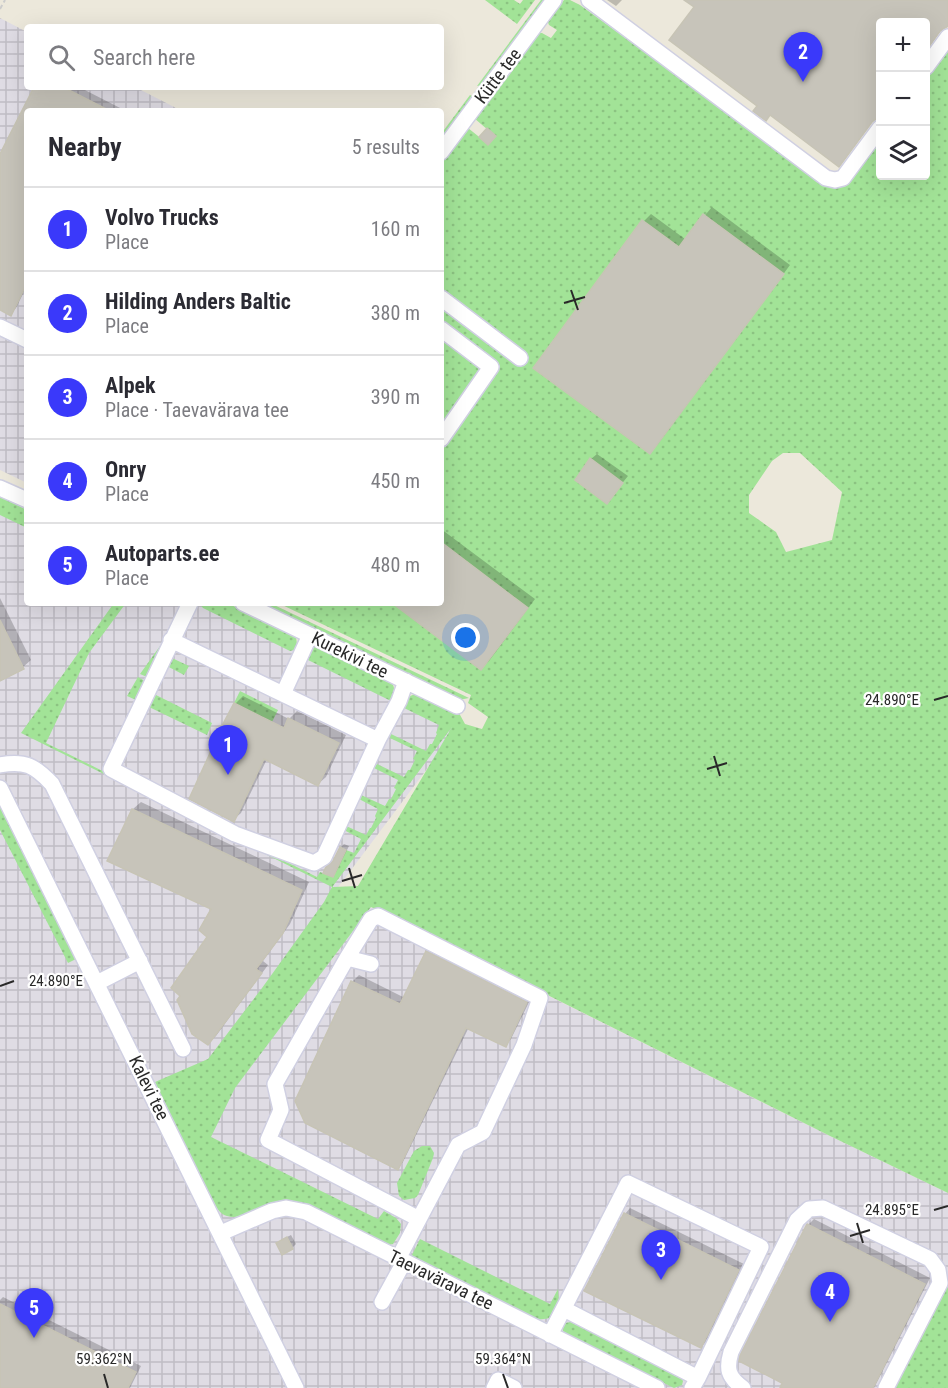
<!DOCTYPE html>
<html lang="en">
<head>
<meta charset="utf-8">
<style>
  body { margin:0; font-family:"Roboto Condensed",sans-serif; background:#f7f7f7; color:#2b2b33 }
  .controls { position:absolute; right:18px; top:18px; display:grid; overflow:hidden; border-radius:6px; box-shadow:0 6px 24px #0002 }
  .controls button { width:54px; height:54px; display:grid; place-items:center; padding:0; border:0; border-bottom:2px solid #e1e1e2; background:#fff; color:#2b2b33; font:30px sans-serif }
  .you { position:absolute; left:466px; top:638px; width:21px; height:21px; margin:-15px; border:4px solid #fff; border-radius:50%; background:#1a73e8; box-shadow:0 0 0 9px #1a73e833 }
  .badge { display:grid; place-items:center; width:39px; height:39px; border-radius:50%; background:#3a39fa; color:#fff; font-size:20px; font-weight:700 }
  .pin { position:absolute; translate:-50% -50px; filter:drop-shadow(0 2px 3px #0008) }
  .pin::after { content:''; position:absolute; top:32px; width:21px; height:18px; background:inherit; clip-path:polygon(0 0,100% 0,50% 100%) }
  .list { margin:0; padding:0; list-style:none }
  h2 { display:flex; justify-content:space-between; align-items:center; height:78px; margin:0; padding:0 24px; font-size:26px }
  h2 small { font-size:20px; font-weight:400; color:#7c7c81 }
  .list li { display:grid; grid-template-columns:39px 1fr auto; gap:18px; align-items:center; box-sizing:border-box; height:84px; padding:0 24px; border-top:2px solid #e1e1e2 }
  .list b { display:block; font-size:22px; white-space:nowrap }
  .list p { margin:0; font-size:20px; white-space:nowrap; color:#7c7c81 }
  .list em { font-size:20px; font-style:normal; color:#7c7c81 }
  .icon { flex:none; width:33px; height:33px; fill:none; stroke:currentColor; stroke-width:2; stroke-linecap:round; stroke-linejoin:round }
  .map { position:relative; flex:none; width:948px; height:1388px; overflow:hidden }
  .search { position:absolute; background:#fff; box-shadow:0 6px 24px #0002; left:24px; top:24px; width:420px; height:66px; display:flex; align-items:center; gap:15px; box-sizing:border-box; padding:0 21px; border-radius:6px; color:#7c7c81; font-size:22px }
  .panel { position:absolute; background:#fff; box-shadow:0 6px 24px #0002; left:24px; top:108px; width:420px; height:498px; border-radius:6px }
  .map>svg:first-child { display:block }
</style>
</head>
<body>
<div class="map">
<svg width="948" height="1388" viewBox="0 0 948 1388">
  <defs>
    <pattern id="industrial-grid" width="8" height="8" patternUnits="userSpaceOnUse" patternTransform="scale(1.5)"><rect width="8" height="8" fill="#dfdce4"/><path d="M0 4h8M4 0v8" fill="none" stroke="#bfbdc4"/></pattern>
    <pattern id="grass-dots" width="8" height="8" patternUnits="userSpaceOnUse" patternTransform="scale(1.5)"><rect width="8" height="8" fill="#a2e397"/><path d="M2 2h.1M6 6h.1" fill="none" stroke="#8cc382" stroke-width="1.8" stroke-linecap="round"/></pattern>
  </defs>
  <rect width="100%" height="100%" fill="#ece8db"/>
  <path fill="url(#industrial-grid)" d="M0,18l27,14v55h108l47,24h-155v372l-27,-13z
    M0,504l27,13v86h179l254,122 -124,165 492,245 120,58v89l-53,106h-895z"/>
  <path fill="url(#grass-dots)" fill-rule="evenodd" d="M485,0h29l6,4 3,-4h12l-18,24z
    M541,0h5l-63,85 -6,1z
    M564,0h6l10,5 241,174 13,5 46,-50v42h46v-103l22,-30v1150l-120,-58 -457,-228 -136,181 -24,49 167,82 6,-8 12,7 5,6 -1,9 -7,11 -5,1 -99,-43c-8,0 -16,1 -24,4 -12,4 -25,14 -38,10 -6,-1 -10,-8 -14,-13l-58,-121 53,-23 54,-71 62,-86 8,-15 -311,-154 93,-130h12l-37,50 -43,90 271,134 3,-5 13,5 13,-27 8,3 7,-14 -19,-10 2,-4 22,10 4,-7h1l5,-10 -1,-2 3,-7 -19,-10 2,-4 24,11 4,-7h2l5,-10 -2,-1 4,-8 -24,-12 3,-4 27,13 4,-7h2l5,-10 -2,-1 4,-8 -27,-13 1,-4 35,17 4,-7h2l5,-10 -1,-1 3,-8 -37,-18c5,-9 7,-13 18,-13l39,19 6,11 17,5 6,-12 -20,-14 3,-8 -193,-92h163v-439l27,-36 20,16 7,-8 -21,-18 63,-85h5l9,5 6,-8 -8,-5 -2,-5zM783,453h17l42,39 -10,48 -46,12 -10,-20 -27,-19v-18l23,-34zM452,727l-94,159 -25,1v-1z
    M470,95l2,1 -1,4 -30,40v-6z
    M0,496l27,14v12l-2,5 -25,-12z
    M199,603h28l67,31 2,3 1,7 -3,6 -4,1 -87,-43z
    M257,603h13l199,95 -10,2z
    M161,645l-14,32 -7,-3 20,-28z
    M316,645l73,34c7,8 6,12 2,22l-83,-41 -2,-2 7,-12z
    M174,659l15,7 -5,9 -19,-10 5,-5z
    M138,677l7,4 -9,19 -9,-4z
    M240,691l38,19 -6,12 -38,-19z
    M152,693l60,30 -5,12 -58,-28 -1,-3z
    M0,806l76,153 -8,4 -68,-133z
    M422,1146h8l4,7 -1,5 -15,37 -3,3 -11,2 -5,-4 -2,-13 17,-32z
    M420,1239l130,65 8,-15 1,14 -8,15 -15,2 -122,-61 -2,-4z
    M948,1282v106h-53z
    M571,1322l109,54 3,5 -1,4 -8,3 -109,-54 -2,-2v-6l2,-3z"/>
  <path fill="#0003" d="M607,0h15l-6,6z
    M688,0h260v24l-6,5 -16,22v-29h-46v92l-6,5 -30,40 -85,-53 -63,-99z
    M36,87h43l47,24h-99v175l-11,22 -6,6 -10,-6v-151z
    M712,207l78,58 -132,179 -8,8 -6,-231 7,-7 34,25z
    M597,454l31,22 -21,26 -16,-43z
    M441,529l94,70 -46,62 -8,7 -87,-65h47z
    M0,598l31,62 -8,7 -23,12z
    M243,696l46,23 8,-8 49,24 -20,42 -8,7 -51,-25 -26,54 -8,7 2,-116z
    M141,802l168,80 -19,42 -27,37 5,4 -52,71 -8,7 1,-106 4,-28 -80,-100z
    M344,844l5,2 -13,26 -3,3 1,-14 7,-14z
    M433,946l99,50 -21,43 -6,6 -36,-18 -66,135 -6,7 -100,-68 56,-120 6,-6 46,23 22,-46z
    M630,1208l114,56 -37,77 -6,6 -76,-133z
    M814,1219l116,59 -56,110h-93l3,-5 24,-158z
    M291,1235l5,9 -4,4 -14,-5 3,-3z
    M3,1297l138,69 -11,22h-130v-88z"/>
  <path fill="#c7c4ba" stroke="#c7c4b5" stroke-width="1.5" d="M684,0h264v26l-8,5 -14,20v-29h-46v94l-8,6 -33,45 -69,-52 -4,6 -13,-10 4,-5 -88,-66 25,-33z
    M34,87h29l47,24h-83v172l-16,33 -11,-6v-156z
    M487,128l9,8 -8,9 -9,-8z
    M703,214l81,60 -134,180 -117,-86 109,-148 37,27z
    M590,458l33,25 -16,21 -32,-24z
    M441,542l87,66 -47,62 -89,-67h49z
    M0,620l24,49 -24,12z
    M234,703l50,25 4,-10 51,25 -21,43 -54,-27 -30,63 -45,-23 27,-59 -1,-1z
    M132,809l170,81 -19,43 -27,36 6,4 -54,72 -16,-11 -15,-34 3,-4 -9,-8 36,-51 -8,-7 12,-21 -104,-48z
    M340,847l6,3 -13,27 -10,-4 3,-6 7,-6z
    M426,951l101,51 -21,45 -40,-19 -68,142 -93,-47 -10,-22 56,-120 49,23z
    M624,1213l115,57 -38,78 -117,-57z
    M807,1224l118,60 -52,104h-93l2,-5 -43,-22 1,-6z
    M287,1237l6,12 -11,6 -6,-12z
    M0,1304l136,68 -8,16h-128z"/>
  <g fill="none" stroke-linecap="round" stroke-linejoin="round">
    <g stroke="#d0d0e2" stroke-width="18">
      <path id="minor" d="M589,0l237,178 9,2 8,-2 37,-50
        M926,67l22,-30
        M441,152l113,-152
        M441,298l79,60
        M0,327l27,13
        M441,329l50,38 -50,72
        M0,488l27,12
        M190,603l-79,166 124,65 79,29 10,-6 54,-117 21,-39 7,-20
        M243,603l214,103
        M171,640l207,100
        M283,694l27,-59
        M0,765c25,-5 35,1 52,19l131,265
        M0,788l296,600
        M347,958l24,-39 7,-3 162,82 -16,47 -41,87 -25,13 -60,114
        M371,964l-24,-6 -72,126 6,26 -13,30 151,79
        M97,983l43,-22
        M221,1233l51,-22 14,-3 20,4 351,176
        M382,1302l22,-40
        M564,1309l134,69
        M550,1335l78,-152 133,64 -63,131 -6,10
        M494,1388l4,-8 16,8
        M743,1388c-15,-11 -17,-19 -12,-36l66,-132 12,-11 14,-1 107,51 8,11 2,13 -54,105"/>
    </g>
    <path stroke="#ccc" stroke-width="2" stroke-dasharray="4.5 3" stroke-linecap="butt" d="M0,9l5,-9"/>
    <use href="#minor" stroke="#fff" stroke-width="15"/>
  </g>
  <path fill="none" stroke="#292929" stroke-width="2" d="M571,290l7,20M564,303l21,-6M934,700l14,-4M714,756l6,20M707,769l20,-6M349,868l6,20M342,881l20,-6M0,986l14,-5M934,1210l14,-4M857,1223l6,20M850,1236l20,-6M104,1374l4,14M503,1374l5,14"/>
  <g text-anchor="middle" stroke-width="4.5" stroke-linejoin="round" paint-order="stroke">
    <g font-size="18" fill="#292929" stroke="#fff">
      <text transform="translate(498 76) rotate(-53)" y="6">Kütte tee</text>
      <text transform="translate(350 655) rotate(26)" y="6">Kurekivi tee</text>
      <text transform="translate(149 1088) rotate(64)" y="6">Kalevi tee</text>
      <text transform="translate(441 1280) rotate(26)" y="6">Taevavärava tee</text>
    </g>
  </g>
  <g font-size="15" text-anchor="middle" fill="#292929" stroke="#fff" stroke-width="4.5" stroke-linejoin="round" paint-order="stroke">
    <text x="892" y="705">24.890°E</text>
    <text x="56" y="986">24.890°E</text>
    <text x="892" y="1215">24.895°E</text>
    <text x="104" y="1364">59.362°N</text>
    <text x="503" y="1364">59.364°N</text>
  </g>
</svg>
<div class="controls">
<button>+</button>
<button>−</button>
<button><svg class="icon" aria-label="layers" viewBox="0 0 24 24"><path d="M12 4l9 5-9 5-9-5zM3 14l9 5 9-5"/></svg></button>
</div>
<div class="you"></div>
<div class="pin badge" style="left:228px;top:775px">1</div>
<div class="pin badge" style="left:803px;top:82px">2</div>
<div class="pin badge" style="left:661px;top:1280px">3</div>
<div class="pin badge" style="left:830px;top:1322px">4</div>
<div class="pin badge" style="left:34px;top:1338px">5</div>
<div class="search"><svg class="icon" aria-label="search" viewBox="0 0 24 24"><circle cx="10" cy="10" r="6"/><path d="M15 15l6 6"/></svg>Search here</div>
<section class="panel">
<h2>Nearby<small>5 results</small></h2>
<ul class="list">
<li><span class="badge">1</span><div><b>Volvo Trucks</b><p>Place</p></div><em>160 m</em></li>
<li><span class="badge">2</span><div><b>Hilding Anders Baltic</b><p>Place</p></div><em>380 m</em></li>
<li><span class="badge">3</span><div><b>Alpek</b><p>Place · Taevavärava tee</p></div><em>390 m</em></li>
<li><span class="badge">4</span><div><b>Onry</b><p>Place</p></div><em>450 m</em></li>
<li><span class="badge">5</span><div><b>Autoparts.ee</b><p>Place</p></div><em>480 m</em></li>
</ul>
</section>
</div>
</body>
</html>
